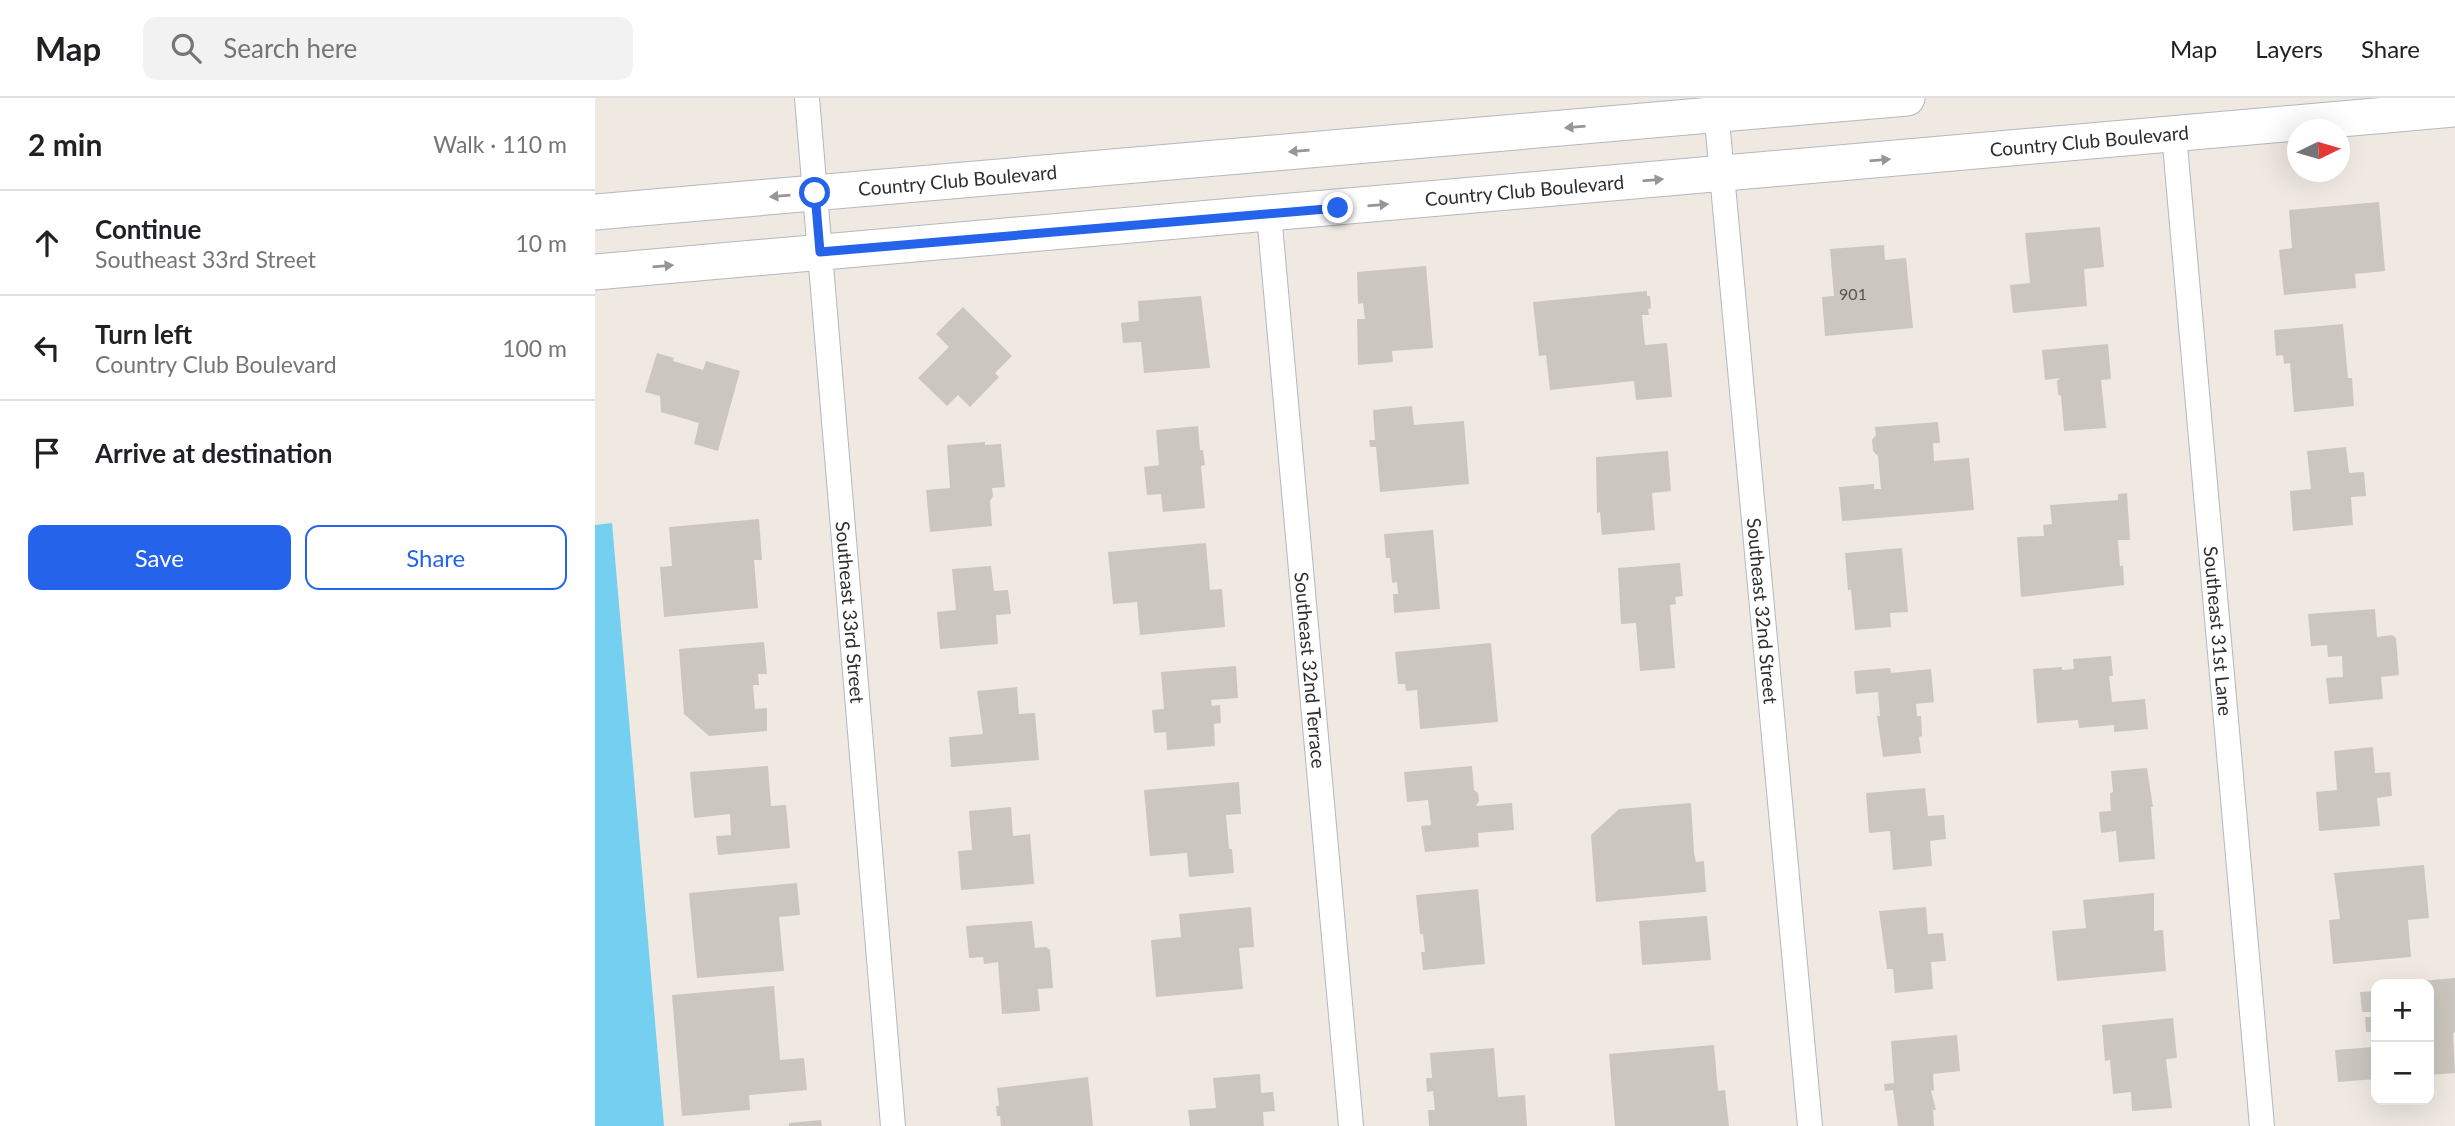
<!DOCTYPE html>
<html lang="en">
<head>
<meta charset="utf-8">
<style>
  body { margin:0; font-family:Lato,sans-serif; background:#f2f2f2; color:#202124 }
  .controls { position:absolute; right:21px; bottom:21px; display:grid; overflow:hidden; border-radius:14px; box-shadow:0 7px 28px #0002 }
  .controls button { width:63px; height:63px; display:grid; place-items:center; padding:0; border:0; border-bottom:2px solid #e0e0e0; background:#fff; color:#202124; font:35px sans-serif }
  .compass { position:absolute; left:1692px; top:21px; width:63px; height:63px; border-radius:50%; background:#fff; box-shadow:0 7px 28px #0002; rotate:85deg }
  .stop { position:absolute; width:21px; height:21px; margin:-16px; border:5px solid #2563eb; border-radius:50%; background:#fff }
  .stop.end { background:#2563eb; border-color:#fff; box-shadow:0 2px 7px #0008 }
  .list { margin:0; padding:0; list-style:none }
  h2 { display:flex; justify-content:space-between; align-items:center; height:91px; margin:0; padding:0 28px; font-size:30px }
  h2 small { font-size:23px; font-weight:400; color:#757577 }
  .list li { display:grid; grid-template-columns:46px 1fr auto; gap:21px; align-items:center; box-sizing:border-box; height:105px; padding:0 28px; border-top:2px solid #e0e0e0 }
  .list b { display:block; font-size:26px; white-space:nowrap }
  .list p { margin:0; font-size:23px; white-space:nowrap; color:#757577 }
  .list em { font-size:23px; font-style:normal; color:#757577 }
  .actions { display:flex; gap:14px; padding:21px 28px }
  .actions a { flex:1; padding:16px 0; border:2px solid #2563eb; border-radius:14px; text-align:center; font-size:24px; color:#2563eb }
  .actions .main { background:#2563eb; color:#fff }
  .icon { flex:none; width:38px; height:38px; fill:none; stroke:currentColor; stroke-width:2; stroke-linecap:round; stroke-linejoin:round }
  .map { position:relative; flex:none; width:1860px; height:1028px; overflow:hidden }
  header { display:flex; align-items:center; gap:42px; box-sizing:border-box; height:98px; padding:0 35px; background:#fff; border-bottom:2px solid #e0e0e0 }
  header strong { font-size:33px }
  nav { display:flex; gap:38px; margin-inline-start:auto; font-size:24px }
  .search { width:490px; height:63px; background:#f2f2f2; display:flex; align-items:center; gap:18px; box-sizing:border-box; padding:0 24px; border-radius:14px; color:#757577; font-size:26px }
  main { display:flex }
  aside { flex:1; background:#fff }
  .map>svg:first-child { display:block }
</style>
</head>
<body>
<header>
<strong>Map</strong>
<div class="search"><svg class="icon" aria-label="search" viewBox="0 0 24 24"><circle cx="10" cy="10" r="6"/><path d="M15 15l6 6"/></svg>Search here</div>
<nav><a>Map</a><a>Layers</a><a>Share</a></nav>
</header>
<main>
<aside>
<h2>2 min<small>Walk · 110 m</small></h2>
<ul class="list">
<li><svg class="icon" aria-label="ahead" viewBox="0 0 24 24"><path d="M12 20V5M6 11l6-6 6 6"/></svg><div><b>Continue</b><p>Southeast 33rd Street</p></div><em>10 m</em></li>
<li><svg class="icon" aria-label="left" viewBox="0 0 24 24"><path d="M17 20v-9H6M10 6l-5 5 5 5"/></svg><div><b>Turn left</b><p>Country Club Boulevard</p></div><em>100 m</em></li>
<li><svg class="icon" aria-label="arrive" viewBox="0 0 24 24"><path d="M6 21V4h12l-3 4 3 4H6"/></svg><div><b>Arrive at destination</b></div></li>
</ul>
<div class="actions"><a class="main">Save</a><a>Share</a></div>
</aside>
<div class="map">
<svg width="1860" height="1028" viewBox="0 0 1860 1028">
  <rect width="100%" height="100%" fill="#efe9e1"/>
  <path fill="#75cff0" d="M17,425l52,603h-69v-601z"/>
  <path fill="#cbc7bf" d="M1784,104l6,69 -30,3 1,14 -72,7 -5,-45 13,-2 -3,-38z
    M1505,129l4,40 -20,2 3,37 -74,7 -3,-28 20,-2 -5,-50z
    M1289,147l1,15 21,-2 7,70 -88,8 -3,-39 12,-1 -4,-47z
    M831,168l7,82 -41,3 1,11 -35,3 -1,-46h8l-2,-16 -5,1 -1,-32z
    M1052,193v5h3l1,12 -3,1 1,6h-7l3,30 22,-2 5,54 -36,3 -2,-19 -84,9 -4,-35 -7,1 -6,-54z
    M606,198l9,72 -66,5 -3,-31 -18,1 -2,-20 18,-2 -1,-20z
    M368,209l49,49 -17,17 4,4 -29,30 -12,-12 -11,11 -29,-28 31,-31 -13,-13z
    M1748,226l5,54h4l2,28 -60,6 -4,-49 -6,1 -1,-9 -7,1 -2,-26z
    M1513,246l3,35 -10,1 5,48 -42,3 -3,-35 -3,-2 -1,-13 3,-3 -15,2 -3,-30z
    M62,255l17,5 -1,3 30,9 3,-9 34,10 -22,80 -24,-7 5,-21 -38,-11 -1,-16 -15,-4z
    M817,308l2,19 50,-4 5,63 -89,8 -4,-45h-6l-1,-7h6l-2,-30z
    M1343,324l2,21h-7l1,18 35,-3 5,52 -132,11 -3,-34 35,-3v5h7l-3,-33 -5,-5 -1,-11 4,-5 -1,-8z
    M603,328l2,24h3l2,15 -4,1 4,42 -42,4 -2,-18 -14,1 -3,-28 15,-2 -3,-35z
    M390,344v3l16,-1 4,43 -13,1 1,8 -3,5 2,25 -62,6 -4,-42 24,-2 -3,-43z
    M1751,349l3,26 15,-1 2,24 -15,1 2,28 -60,6 -3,-40 21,-2 -4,-38z
    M1073,353l3,40 -19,2 3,37 -53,5 -2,-23 -3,1 -1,-56z
    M1532,395l3,47h-12l2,26h3l1,19 -103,12 -4,-60 27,-1 -1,-11 9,-1 -2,-19 68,-5v-6z
    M164,421l3,41h-8l4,48 -94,9 -4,-50 12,-1 -3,-39z
    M838,432l7,79 -46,4 -1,-19h5l-1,-12 -5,1 -2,-25h-4l-2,-24z
    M611,445l4,47 12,-1 3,38 -85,8 -3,-33 -24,2 -5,-52z
    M1307,450l6,64 -18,1 1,14 -36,3 -4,-40h-3l-3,-37z
    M1085,465l3,33 -8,1 1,7 -6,1 5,63 -35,3 -4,-48 -15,1 -3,-56z
    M396,468l3,25 14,-1 3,24 -15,1 2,29 -58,5 -3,-37 19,-2 -4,-41z
    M1780,511l2,28 15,-2 4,3 3,37 -18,2 2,22 -54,5 -3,-26 17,-1 -1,-21 -14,1 -1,-12 -16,1 -3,-32z
    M169,544l3,32h-9l1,11h-6l2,24 12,-1v23l-58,5 -25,-22 -5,-65z
    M896,545l7,79 -78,7 -3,-39 -11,1 -1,-7h-7l-3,-32z
    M1516,558l2,20h-4l3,26 33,-3 3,30 -34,3v-7l-35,3 -1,-8 -41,3 -4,-54 29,-2v3l12,-1 -1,-10z
    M641,568l2,32 -27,2 1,6 8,-1 1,18 -7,1 1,22 -48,4 -1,-18 -12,1 -2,-23 12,-1 -3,-37z
    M1295,570l1,5 40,-4 3,33 -18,2 1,12h4l1,20 -3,1 2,16 -38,4 -6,-41h3l-2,-24 -22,2 -2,-23z
    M422,589l2,27 16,-1 4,47 -88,7 -2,-30 34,-3 -6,-43z
    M1778,649l2,26 15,-1 2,24 -15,2 3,28 -61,5 -3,-39 21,-2 -3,-39z
    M173,668l3,40 15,-1 4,43 -72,7 -2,-19 15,-1 -1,-21 -36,4 -4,-46z
    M877,668l2,24 4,3 1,8 -3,5 36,-3 2,27 -36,3 1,14 -54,5 -4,-26 10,-1 -3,-25 -21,2 -3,-30z
    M1552,670l6,39h-2l4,52 -36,3 -3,-31 -15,2 -2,-21 12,-1 -1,-18 3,-1 -2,-21z
    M644,684l2,32 -15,1 3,34h3l2,24 -45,4 -2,-24 -37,3 -6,-66z
    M1330,690l3,28 16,-1 2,24 -16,2 2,25 -39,4 -3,-39 -21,2 -3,-40z
    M1096,705l3,50 2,9 8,-1 2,31 -110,10 -5,-67 28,-26z
    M416,709l2,29 17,-2 4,50 -73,6 -3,-39 14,-1 -3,-39z
    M1829,767l5,53 -21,2 3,37 -78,7 -4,-44 11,-1 -6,-46z
    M202,785l3,32 -21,2 5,54 -87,7 -8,-85z
    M883,791l7,75 -62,6 -2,-18h4l-2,-18h-3l-4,-39z
    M1559,795v38l9,-1 3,41 -109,10 -5,-50 34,-3 -3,-28z
    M656,809l3,40 -15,1 4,41 -87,8 -5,-57 30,-3 -2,-23z
    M1331,809l2,27 15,-1 3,28 -15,1 2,27 -38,4 -2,-24h-6l-8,-58z
    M1112,818l4,44 -69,5 -3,-44z
    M437,823l3,27 11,-1 4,3 3,38 -15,1 2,22 -38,3 -4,-52 -14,2 -1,-7 -14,1 -3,-32z
    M1860,880v54l-2,1 2,40 -26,2v-91h-8v-3z
    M179,888l6,74 24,-2 3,32 -58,5 1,15 -68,6 -10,-121z
    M1781,893v88l-38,3 -3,-32 39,-3 -2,-15h-6l-1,-15h6v-5h-9l-2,-20z
    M1578,920l4,40 -11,1 6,49 -40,3 -1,-19 -18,2 -3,-34 -5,1 -3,-36z
    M1362,937l3,36 -27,3 1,16 -3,1 5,19h-3l1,16h-36l-5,-36 -8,1 -1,-7 10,-1 -3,-42z
    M1119,947l4,46 7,-1 4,36h-114l-6,-72z
    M899,950l4,49 27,-2 2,31h-98l-1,-16h7l-2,-19 -6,1 -1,-14h6l-2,-25z
    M665,976l1,19 12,-1 2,19 -12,1 1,14h-74l-2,-16 28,-2 -3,-30z
    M493,979l5,49h-92l-1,-10h-3l-1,-10h3l-2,-18z
    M226,1022l1,6h-33v-3z"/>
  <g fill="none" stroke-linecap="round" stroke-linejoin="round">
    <g stroke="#b4b7c1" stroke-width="26">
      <g id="street">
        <path id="s1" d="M212,0l86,1028"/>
        <path id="s2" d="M1120,1l95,1027"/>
        <path id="s3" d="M1579,36l88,992"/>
        <path id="s4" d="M674,116l82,912"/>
      </g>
    </g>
    <g stroke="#b4b7c1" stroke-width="37">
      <g id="secondary">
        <path id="s5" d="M0,114l1312,-114"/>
        <path id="s6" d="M0,174l1860,-163"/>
      </g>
    </g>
    <use href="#street" stroke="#fff" stroke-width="24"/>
    <use href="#secondary" stroke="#fff" stroke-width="35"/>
  </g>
  <defs><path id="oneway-solid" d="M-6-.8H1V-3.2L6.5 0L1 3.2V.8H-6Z" transform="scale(1.75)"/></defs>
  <g fill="#969696">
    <use href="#oneway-solid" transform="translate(980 29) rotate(175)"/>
    <use href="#oneway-solid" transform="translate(704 53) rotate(175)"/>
    <use href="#oneway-solid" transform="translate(1285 62) rotate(-5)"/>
    <use href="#oneway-solid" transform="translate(1058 82) rotate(-5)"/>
    <use href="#oneway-solid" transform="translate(185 98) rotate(175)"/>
    <use href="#oneway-solid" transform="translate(783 107) rotate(-5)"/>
    <use href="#oneway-solid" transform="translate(68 168) rotate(-5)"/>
  </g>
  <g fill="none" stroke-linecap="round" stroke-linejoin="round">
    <path stroke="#2563eb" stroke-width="9" d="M220,95l5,59 518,-44"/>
  </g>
  <g text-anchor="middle" stroke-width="5" stroke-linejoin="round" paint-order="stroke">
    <g font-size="16" fill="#555452">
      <text x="1258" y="202">901</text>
    </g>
    <g font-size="19" fill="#2e2e2e" stroke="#fff">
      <text dy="7" stroke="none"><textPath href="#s6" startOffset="1500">Country Club Boulevard</textPath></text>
      <text dy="7" stroke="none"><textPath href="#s5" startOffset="364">Country Club Boulevard</textPath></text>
      <text dy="7" stroke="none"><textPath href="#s6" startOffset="933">Country Club Boulevard</textPath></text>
      <text dy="7" stroke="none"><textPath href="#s1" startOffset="516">Southeast 33rd Street</textPath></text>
      <text dy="7" stroke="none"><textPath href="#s2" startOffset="514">Southeast 32nd Street</textPath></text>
      <text dy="7" stroke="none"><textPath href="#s3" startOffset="499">Southeast 31st Lane</textPath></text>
      <text dy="7" stroke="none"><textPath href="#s4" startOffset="458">Southeast 32nd Terrace</textPath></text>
    </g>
  </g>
</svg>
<div class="controls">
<button>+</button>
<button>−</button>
</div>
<svg class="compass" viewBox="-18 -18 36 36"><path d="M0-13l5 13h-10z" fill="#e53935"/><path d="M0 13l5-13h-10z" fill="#757577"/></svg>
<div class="stop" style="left:220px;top:95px"></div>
<div class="stop end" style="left:743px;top:110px"></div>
</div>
</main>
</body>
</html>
